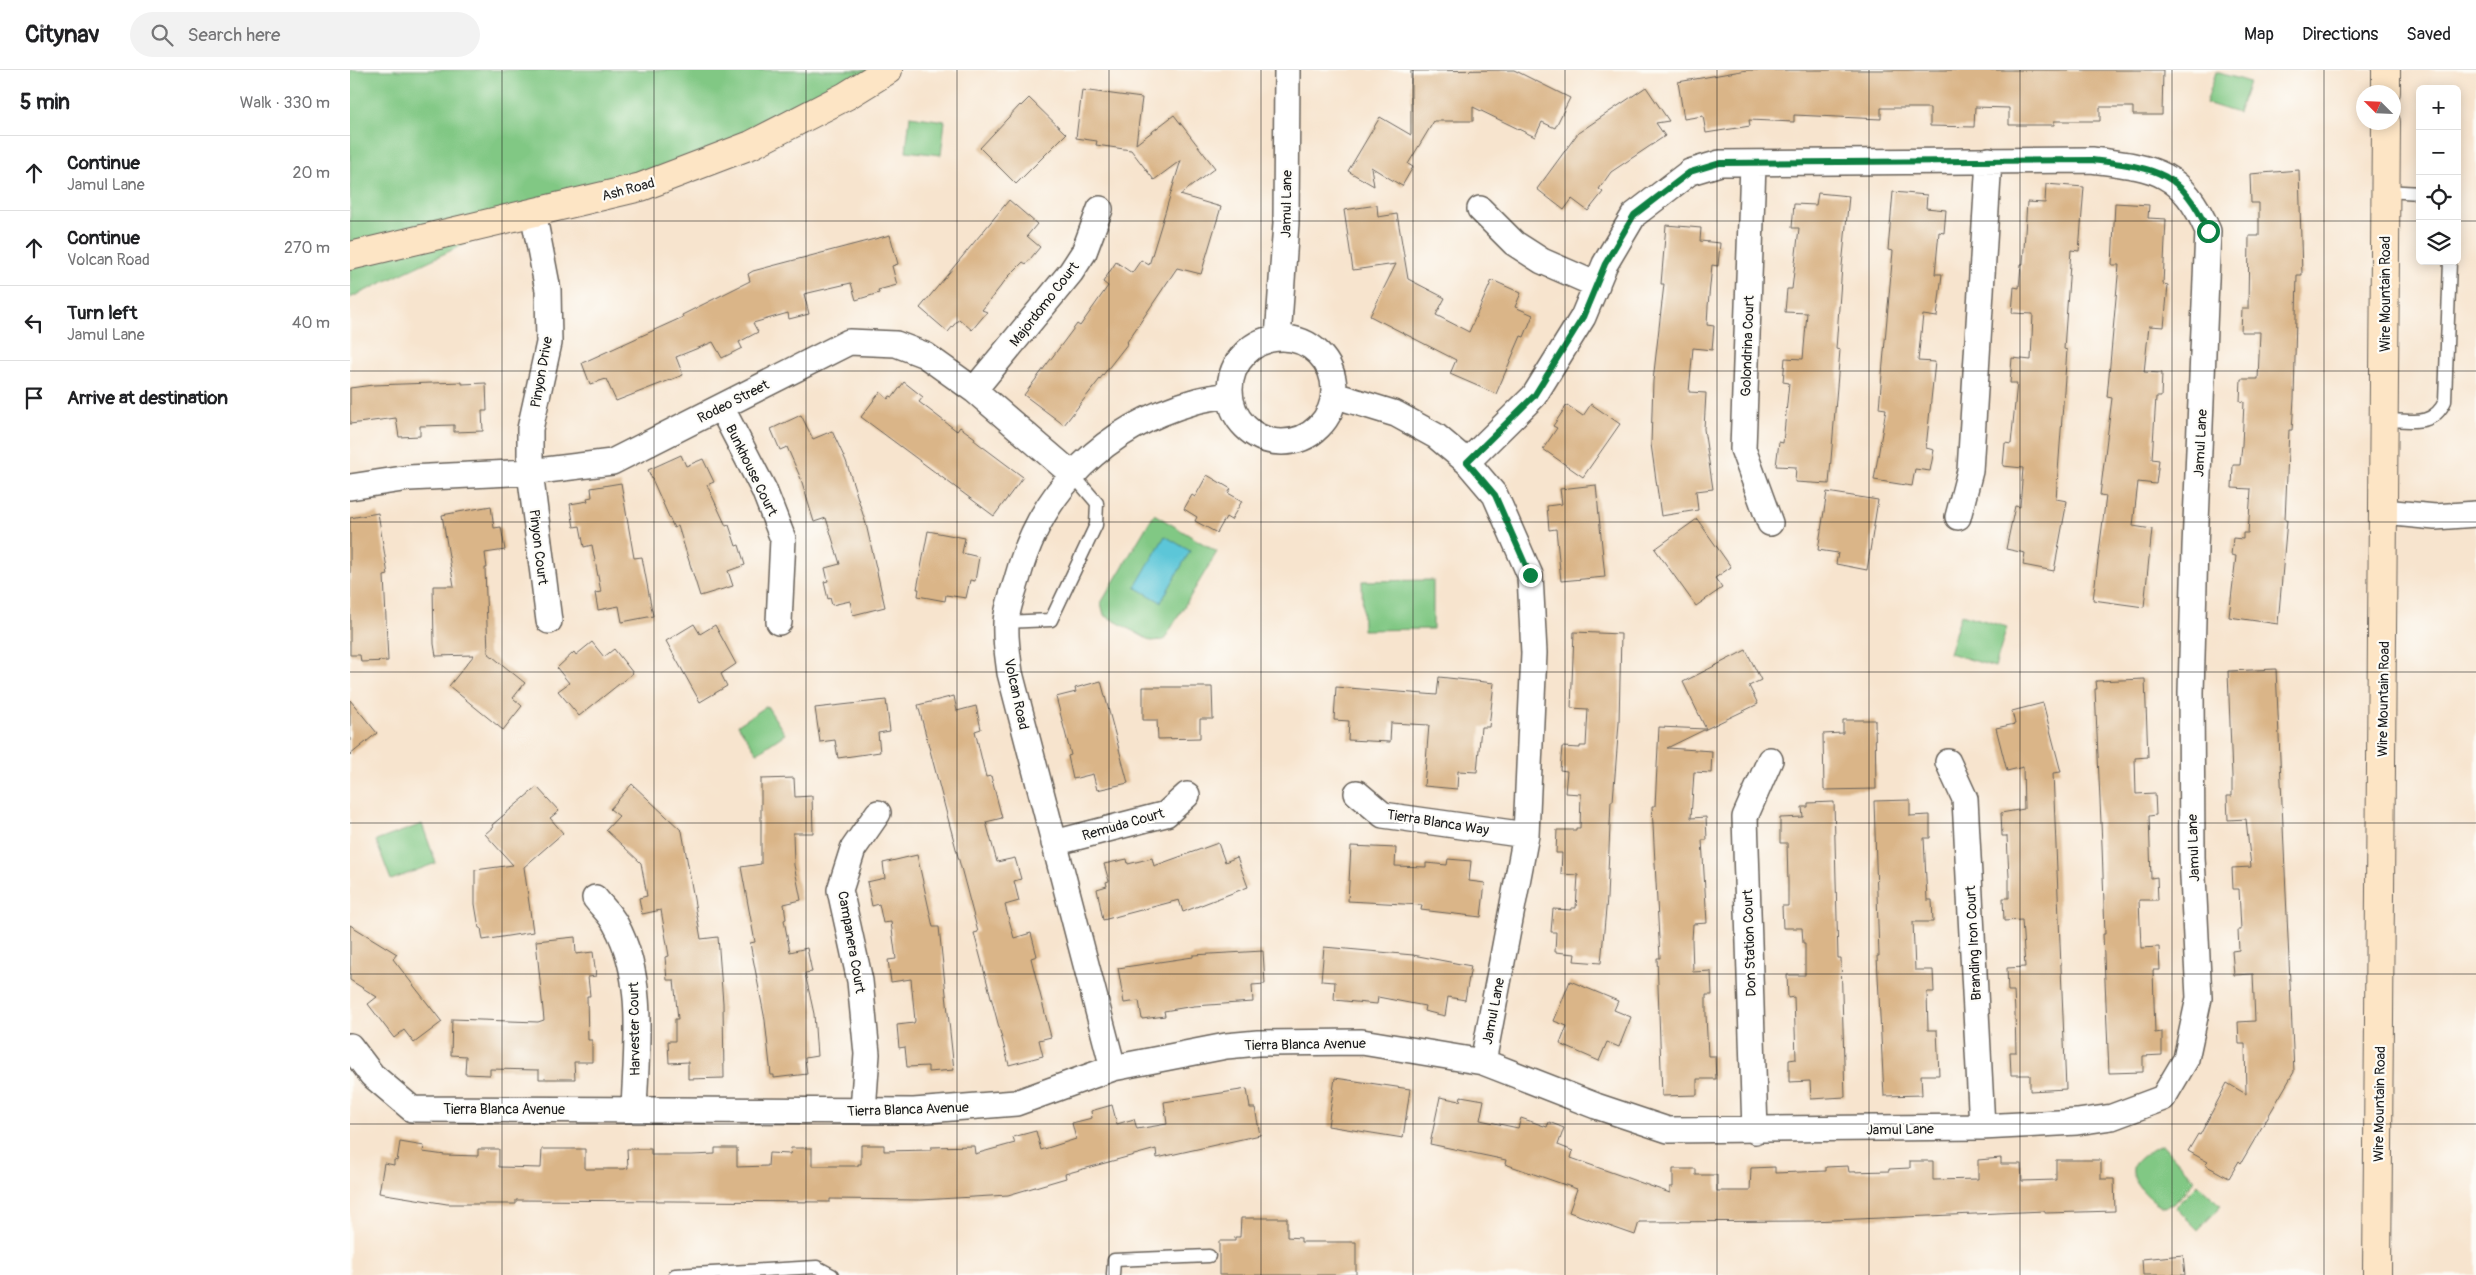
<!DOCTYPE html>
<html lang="en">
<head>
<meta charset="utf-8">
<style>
  body { margin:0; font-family:Pangolin,sans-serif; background:#f2f2f2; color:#202124 }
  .controls { position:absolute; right:15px; top:15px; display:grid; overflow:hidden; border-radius:8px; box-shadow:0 2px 12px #0003 }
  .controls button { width:45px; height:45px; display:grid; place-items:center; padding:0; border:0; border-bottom:1px solid #e0e0e0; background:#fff; color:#202124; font:25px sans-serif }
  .compass { position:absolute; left:2006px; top:15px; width:45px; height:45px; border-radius:50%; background:#fff; box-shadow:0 2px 12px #0003; rotate:294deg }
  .stop { position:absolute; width:15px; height:15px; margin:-11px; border:4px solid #0b8043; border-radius:50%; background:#fff }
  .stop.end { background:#0b8043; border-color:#fff; box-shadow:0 1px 5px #0008 }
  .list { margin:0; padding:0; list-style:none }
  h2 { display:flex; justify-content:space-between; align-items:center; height:65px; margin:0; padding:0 20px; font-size:21px }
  h2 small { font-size:16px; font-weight:400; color:#757577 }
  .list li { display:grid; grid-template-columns:32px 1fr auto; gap:15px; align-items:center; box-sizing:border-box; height:75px; padding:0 20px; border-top:1px solid #e0e0e0 }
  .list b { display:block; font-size:19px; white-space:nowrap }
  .list p { margin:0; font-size:16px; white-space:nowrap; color:#757577 }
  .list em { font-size:16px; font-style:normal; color:#757577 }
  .icon { flex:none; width:28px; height:28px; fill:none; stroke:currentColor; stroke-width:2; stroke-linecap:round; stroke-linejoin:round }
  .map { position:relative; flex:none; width:2126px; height:1205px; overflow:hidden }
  header { display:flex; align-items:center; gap:30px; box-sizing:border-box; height:70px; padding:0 25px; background:#fff; border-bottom:1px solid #e0e0e0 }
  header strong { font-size:24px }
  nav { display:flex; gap:28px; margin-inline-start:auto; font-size:18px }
  .search { width:350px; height:45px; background:#f2f2f2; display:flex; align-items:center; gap:12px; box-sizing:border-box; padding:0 18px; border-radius:28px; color:#757577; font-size:19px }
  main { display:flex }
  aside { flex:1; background:#fff }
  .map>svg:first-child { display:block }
</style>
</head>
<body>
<header>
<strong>Citynav</strong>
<div class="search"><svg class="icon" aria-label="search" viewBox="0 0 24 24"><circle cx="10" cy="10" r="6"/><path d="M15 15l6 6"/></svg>Search here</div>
<nav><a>Map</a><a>Directions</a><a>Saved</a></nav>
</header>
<main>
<aside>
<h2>5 min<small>Walk · 330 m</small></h2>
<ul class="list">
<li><svg class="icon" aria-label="ahead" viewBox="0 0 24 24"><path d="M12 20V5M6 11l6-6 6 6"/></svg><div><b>Continue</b><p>Jamul Lane</p></div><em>20 m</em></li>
<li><svg class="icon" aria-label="ahead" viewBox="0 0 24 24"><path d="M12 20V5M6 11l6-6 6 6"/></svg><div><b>Continue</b><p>Volcan Road</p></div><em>270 m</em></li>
<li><svg class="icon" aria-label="left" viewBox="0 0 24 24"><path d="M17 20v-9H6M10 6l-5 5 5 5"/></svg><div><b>Turn left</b><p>Jamul Lane</p></div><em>40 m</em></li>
<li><svg class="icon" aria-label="arrive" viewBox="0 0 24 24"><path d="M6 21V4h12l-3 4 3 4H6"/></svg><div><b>Arrive at destination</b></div></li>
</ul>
</aside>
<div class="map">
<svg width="2126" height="1205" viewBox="0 0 2126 1205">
  <rect width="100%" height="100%" fill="#fdfcf7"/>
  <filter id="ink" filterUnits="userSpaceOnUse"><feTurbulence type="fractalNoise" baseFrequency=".02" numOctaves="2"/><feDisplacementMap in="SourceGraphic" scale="10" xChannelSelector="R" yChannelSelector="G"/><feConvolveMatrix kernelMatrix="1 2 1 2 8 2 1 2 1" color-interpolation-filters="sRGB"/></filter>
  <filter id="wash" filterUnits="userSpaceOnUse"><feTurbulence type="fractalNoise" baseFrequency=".0096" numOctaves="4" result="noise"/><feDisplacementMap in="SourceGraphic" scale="20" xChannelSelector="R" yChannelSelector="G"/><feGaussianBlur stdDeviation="1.12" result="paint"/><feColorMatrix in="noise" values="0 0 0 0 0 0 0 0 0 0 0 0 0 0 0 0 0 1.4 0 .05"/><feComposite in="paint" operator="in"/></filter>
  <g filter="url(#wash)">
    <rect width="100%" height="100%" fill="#f7e4ce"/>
    <path fill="#81c884" stroke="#4e7250" d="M0,0h538l-137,75 -218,67 -183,86z
      M1866,2l33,10 -11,31 -32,-10z
      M560,46l35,5 -4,34 -35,-4z
      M804,444l63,38 -53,88 -13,1 -47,-26 -3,-12z
      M1083,510v49l-70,1 -1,-49z
      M1611,544l46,13 -12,40 -46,-14z
      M417,636l18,28 -28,19 -19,-28z
      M72,754l14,39 -45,17 -15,-39z
      M1812,1074l32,35v3l-21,22 -9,3c-12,-5 -37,-27 -30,-42 4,-8 20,-16 28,-21z
      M1848,1114l23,22 -23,24 -23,-23z"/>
    <path fill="#5cc6d8" stroke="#3c717a" d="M815,466l25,15 -29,51 -26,-15z"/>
    <g id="blocks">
      <path fill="#dab588" d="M1155,0h9l56,28 -15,30 -13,-6 -7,15 -62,-30v14h-39l-26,43 5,3 -11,19 -31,-19 3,19 -26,-15 32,-54 31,18v-64z
        M1397,0h416l-1,45h-29v-8h-33v14h-46v4h-45v-17l-34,-1 -1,20 -44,-1v-18h-49v11l-87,-4v7l-45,-2 1,6 -44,7 -3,-17 -19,3 -6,-37z
        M1296,17l23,34 -13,2 9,13 -54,36 -12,17 4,3 -15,19 -16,-12 -8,11 -27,-21 41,-56z
        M732,20l60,8 -6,46 38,-29 41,53 -35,27 41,12 -20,67 -24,-6 -50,74 1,1 -64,82 -40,-30 53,-71 3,2 28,-40 -5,-4 13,-20 16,11 9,-13 8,5 32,-105 -27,20 -23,-30 -35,-5 1,-4 -21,-3z
        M679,28l37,36 -50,50 -36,-36 40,-43 1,1z
        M1949,100l3,105h-5l-3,124 -2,31h-3l-4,90h2l-9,104 -49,-7 7,-61 -5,-1 2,-17 10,1v-6h5l3,-44 -19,-1 1,-23h7l2,-20 2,-43 -4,-1 1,-22h17l2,-47h-19l1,-23h6l1,-73h10v-33h-8l-1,-29z
        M1696,114l38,3 -5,64 -8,-1 -7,99 3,1 -11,149 11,2 -13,70 -31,-6 2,-12 -19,-4 9,-43 5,1 3,-39 -20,-2 2,-23 6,1 6,-61h-7l2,-25 19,2 2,-46 -21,-1 2,-26 5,1 2,-24h2l4,-62 18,1z
        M1543,122l34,3 -1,13 20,2 -2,23 -5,-1 -4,42h7l-5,43 -14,-2 -5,46 17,1 -9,86 8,2 -4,21 -15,-2 -3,17 -38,-6 12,-71 -7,-1 14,-157 -5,-1z
        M1468,123l31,3 -7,70 -6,83 4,1 -11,134 -34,-2 1,-15 -20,-1 3,-24 4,1 6,-60 -6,-1 2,-24 18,1 4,-46 -22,-1 2,-23h5l7,-61h-7l2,-24 22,1z
        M659,130l28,24 -10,12 13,11 -14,17 -3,-2 -15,15 -26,33 5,2 -15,18 -13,-11 -11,13 -28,-24z
        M1765,133l34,2 -1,13 18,1 -3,65 5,1 -4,42 -15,-1 -5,46 18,1 -1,24h-5l-4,62 7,1 -3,24 -18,-2 -5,44 19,3 -8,78 -51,-7 13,-104 -6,-1 12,-97 -5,-1 12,-132h-7z
        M1027,135l1,12 19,-3 11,65 37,19 -9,17 33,17 23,-52 29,13 -6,14 18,8 -9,22 -3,-1 -25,58 -46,-20 6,-14 -86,-44 26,-52 -43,6 -9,-60z
        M1316,155l35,3 -1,13 20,2 -2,23 -6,-1 -4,41 -1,19 7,1 -2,24 -19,-2 -4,44 17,1 -2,36 9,60 -17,2 2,19 -37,6 -10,-72 2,-63 11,-97h-3z
        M540,165l8,29 -6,2 5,19 -19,5 1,3 -23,7 -5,-17 -47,11 5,20 -20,5 -1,-6 -35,10 5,9 -19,10 3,6 -20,10 -9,-16 -37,15 7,18 -67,26 -10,-22 -16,5 -8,-21 101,-46 -1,-2 68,-34 -2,-7 5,-3z
        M112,312v2l24,-1 1,28h-5l1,20 -29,1v-7l-34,1v10l-21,1 -3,-19 -46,6v-36l23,-3z
        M554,312l19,15 -4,5 38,29 3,-4 15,11 -1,2 5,4 44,33 -29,39 -133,-99 19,-25 8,7 2,-3 3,1z
        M1241,334l29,20 -37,53 -40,-28 14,-21 -4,-2 14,-21 16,11z
        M451,345l12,24 19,-8 14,30 20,63 19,83 -32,8 -3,-14 -18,4 -2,-7 -2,1 -4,-17 4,-1 -3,-13 15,-4 -14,-46 -12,4 -13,-43 -14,-32 -7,3 -9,-21z
        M331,385l5,11 17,-7 11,23 -7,3 19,41 3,-1 7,21 3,-1 6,20 -17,6 5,15 -33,10 -22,-70 -4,2 -26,-58z
        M857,405l24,14 -3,4 14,8 -11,19 -5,-3 -9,16 -22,-12 2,-4 -13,-8 8,-14 3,2z
        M271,413l13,75 8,-1 11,59 -31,6 -3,-16 -21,4 -3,-17 6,-1 -9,-47 -8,2 -4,-21 -6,1 -4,-23 18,-3 -1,-3 5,-1 -1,-9z
        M1246,415l9,92 -44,4 -5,-52 -7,1 -2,-24 15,-2 -2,-15z
        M1477,422l51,8 -11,70 -31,-6 2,-11 -20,-3z
        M141,436l3,22 7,-1 4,23 -20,3 2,15h-2l3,85 37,30 -12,15 9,8 -19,24 -54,-44 25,-31 -38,1 -2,-12 -1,-58h21l-12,-71z
        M28,443l10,62 -4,1 4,85 -27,1 -1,-7h-10v-137z
        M1347,449l34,48 -16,11 7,10 -26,18 -41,-57z
        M578,461l37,7 -3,15 17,4 -4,24 -5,-1 -4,18 -20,-3 -1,6 -27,-5 1,-7h-2z
        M344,554l6,10 15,-9 21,39 -15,10 6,12 -27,16 -34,-61z
        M1224,562l47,2 -2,89 -6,78h-2l-4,97 -6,65 -27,-2 1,-7 -20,-2 1,-20h-5l2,-23 18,1v-2h5l2,-33 -17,-1 1,-21h-6l1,-23h19v-2h4l1,-34 -16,-1 2,-22 -7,-1 2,-23 18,1v-2h6l2,-37 -17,-1z
        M242,572l12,15 10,-8 19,24 -54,43 -21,-25 11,-8 -12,-15 17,-16 2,3z
        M1396,580l15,30 -12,6 9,18 -52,25 -23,-47z
        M1926,599l18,403 -53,91 -2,-2 -10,17 -24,-13 3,-3 -20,-11 10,-17 2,1 27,-52 19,11 -1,-50h-6l-1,-22 17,-1 -2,-47 -19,1 -2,-24 7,-1 -1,-20h3l-2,-41h-6l-1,-21 19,-1 -5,-48 -18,1 -1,-24h5v-20l-4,-105z
        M1089,607l55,6 -5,44h-8l-4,45 -19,-1 -1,18 -33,-3 5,-61 -38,-2 -1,19 -42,-2 1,-19 -15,-1 2,-33 101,8z
        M1795,609l3,78 -13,1 1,36 19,-1 1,22 -7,1 2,62 6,-1 1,23h-19l2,48 18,-1 1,23h-7l2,63 7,-1v23l-19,1v16l-34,1 -6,-139h2l-3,-89 -7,-156h2l-1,-8z
        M751,611l27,102 -31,7 -4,-16 -20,5 -5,-23 3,-1 -15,-58 20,-5 -1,-4z
        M793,617h69l1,32h-13v19l-42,1 -1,-19h-14z
        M604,626l3,15 19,-5 5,23 -6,2 11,46 5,-1 11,42 -16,4 11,40 18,-4 6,21 -7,2 5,20 -14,4 9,33 17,-5 6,23 -6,2 20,79 -12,3 4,16 -34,9 -35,-132 4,-1 -60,-227z
        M0,630l27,33 -27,22z
        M536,630l4,31 -12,2 2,19 -42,6 -3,-18 -15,2 -5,-34z
        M1693,633l18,69 -8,1 13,316 -36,2v-16h-19l-1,-23h6l-1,-39 -1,-22h-6l-1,-23 18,-1 -3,-47 -18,1 -1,-23h6v-21l-2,-41h-5l-1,-23 23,-4 -1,-42 -16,4 -11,-43 19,-4 -3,-13z
        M1493,650h32l1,69 -52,1 -1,-56 20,-1z
        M1309,657l47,2 -39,19 45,3 -1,22 -17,-1 -3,46 15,-1 1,23h-5l5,83 -14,1 -1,16 1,32 18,-1 1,24h-6v20l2,41h7l1,23h-19v16l-35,1 -5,-138h3l-8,-152h3z
        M444,708l1,19 17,-1 1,37h-20l1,32 7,35 -17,4 2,15 -2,1 6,32 17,-4 5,24 -7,1 9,41 3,42 -12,2 2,16 -33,4v-3h-3l-6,-55 -15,-77 5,-1 -14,-75 20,-3v-85z
        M282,714l50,47 19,108 17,-2 5,66 1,75 -36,1v-17l-19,1 -1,-22h7v-22h3l-4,-39h-7l-2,-23 4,-1 -8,-46 -19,4 -3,-16 8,-2 -6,-33 -35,-33 13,-14 -9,-7z
        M187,717l22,24 -9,7 13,15 -39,34 9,65 -50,8 -2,-12h-2l-4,-24v-34l38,-5 -28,-31 8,-7 -1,-2z
        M1560,730v16l20,-1v23h-6l3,62h5l1,22h-20l2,48h18l1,22h-7l1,38h9l2,45h-18l1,20 -38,1 -7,-140h2l-5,-155z
        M1484,732l4,156h3l4,139 -34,2 -1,-18 -21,1v-22l7,-1 -2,-62 -6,1 -1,-23h18v-32h-2l-1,-15h-19l-1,-22h6v-23l-1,-40h-7v-25l23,-1 -1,-10h6v-4z
        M868,773l7,19 12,-5 11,30 -65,25 -4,-12 -76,20 -6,-31 10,-3 -1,-4 3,-1 -5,-17 23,-5 1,5 24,-6 2,8z
        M1001,776l45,2 -1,18 31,1v-4l21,2 1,-6 23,2 -2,20 16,2 -4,34 -60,-7 1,-5 -74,-4z
        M567,785l16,72h6l15,143 -26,2v-6l-21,1 -2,-20 -6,1 -2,-23 17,-2 1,-2 -4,-42 -20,3 -3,-22 8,-1 -5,-37 -8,1 -4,-19 -7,2 -5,-24 18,-4 -2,-15z
        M0,855l47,29 -4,5 49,63 -28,21 -10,-13 -10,8 -26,-34 9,-7 -27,-17z
        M225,867l1,17 17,-2 3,24 -8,1 2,19h-3l1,44h4v22h-18l1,17h-36v-9l-49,-1v6l-25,-1 1,-18 -15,-1 1,-36 86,3 6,-2 -8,-79z
        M974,877l89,8 58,11 -6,34 -17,-3 -3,19 -21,-5 1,-5 -47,-9 -1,7 -43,-4 1,-18 -14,-1z
        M913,881l2,33 -13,1 1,17 -59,4 -30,5 1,5 -23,3 -3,-18 -15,2 -6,-35 75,-11v-2z
        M1220,911l48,20 -4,9 17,7 -12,30 -12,-5 -8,19 -39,-17 7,-18 -13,-5z
        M985,1008l75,11 -7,49 -75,-12z
        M897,1019l3,19h5l5,27 -103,23 -1,-9 -91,25 1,4 -58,17 -87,5 -91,-1v3l-314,-2v4h-69l-68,-11 5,-30 10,2v-5l3,1 3,-19 24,4 -1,6 22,3 33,1v-7h21v18l42,1 1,-19h43v20h39l4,-1 -1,-19h24v6h41l23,-1v-6h22v19l31,-1 1,-13 21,1 1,-6h21v18h46v-2h3v-19h23v6l47,-1v-3l43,-1 1,8 40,-11 -2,-6 23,-6 5,19 35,-11 -4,-16 20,-5 -1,-7 21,-6 5,19 17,-5 3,10 30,-5 -3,-22z
        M1111,1026l23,4 -4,20 38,8 3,-10 26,9 2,-5 15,6 -6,17 15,6 -2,7 99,35v-6h3v-18h23v6h21v16h33l1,-23 24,-1v6l51,-2v-4l22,-1 1,6 40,-1v-2l21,-1v-7h23v19l45,-1v-19l23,-2v6h20l1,17 34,-1v-20h45v19h13l1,32 -70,2v-2l-234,10 -172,1 -4,13 -66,-23 8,-23 -72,-25 1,-4 -76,-16 10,-47 20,4z
        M891,1148h46v19l14,1v4h55v33h-137v-34h16v-4h5z
        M1833,1185l2,20h-42l-1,-16z"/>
    </g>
  </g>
  <g filter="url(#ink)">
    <use href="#blocks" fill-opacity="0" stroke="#69625a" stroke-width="1"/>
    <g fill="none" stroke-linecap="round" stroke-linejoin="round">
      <g stroke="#69625a" stroke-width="15">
        <path id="lane" d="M2036,121l34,2
          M2035,350c24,0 48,8 60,-19l5,-140
          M656,552l45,-2 45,-95 1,-22 -24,-28
          M325,1205l142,-8 15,8
          M763,1205l1,-15 95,-4"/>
      </g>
      <g stroke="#69625a" stroke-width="28">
        <path id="street" d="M1403,94l-10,285 27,74
          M1130,139l34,34 28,18 55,24
          M183,142l15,78 1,53 -19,86v43l19,149
          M928,268l8,-115 1,-153
          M880 320a52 52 0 1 1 104 0a52 52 0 1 1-104 0Z
          M624,320l97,-118 13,-20 16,-43
          M984,325l62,19 40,22 31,26 28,33 35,80 4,78 -8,182 -43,227 113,44 72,24 314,-3 95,-5 35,-5 51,-19 23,-39 13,-61 -7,-141 -1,-165 4,-145 13,-316c-27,-62 -55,-63 -116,-71l-372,3 -30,9 -56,43 -29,49 -22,53 -49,79 -67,66
          M371,337l43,83 19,49 -4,83
          M0,417l59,-9 121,-6 82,-10 237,-120 47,2 29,11 49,35 99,85
          M2034,442l51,5 41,-3
          M1608,447l12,-46 19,-311
          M1598,692l17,37 17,328
          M1007,723l26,22 143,20
          M704,773l112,-29 21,-19
          M245,828c7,9 16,17 21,27 30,55 20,125 18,185
          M0,976l22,29 40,34 502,2 102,-8 97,-35 113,-22 32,-3 104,-1 121,20
          M763,998l-103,-395c-2,-16 -5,-33 -4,-49 0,-15 8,-33 12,-48 24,-88 88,-149 175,-174 12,-4 25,-5 37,-7
          M513,1041l4,-57 -7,-73 -20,-91 13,-41 25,-36
          M1405,1061l-10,-314 25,-57"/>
      </g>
      <g stroke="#69625a" stroke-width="30">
        <path id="secondary" d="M2036,22v-22
          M0,186l291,-69 110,-42 95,-49 42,-26
          M2027,1205l9,-1153"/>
      </g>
      <use href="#lane" stroke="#fff" stroke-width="12"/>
      <use href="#street" stroke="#fff" stroke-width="25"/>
      <use href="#secondary" stroke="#fde5c5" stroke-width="28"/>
    </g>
  </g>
  <g fill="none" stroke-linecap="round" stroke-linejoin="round" filter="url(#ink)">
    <path stroke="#0b8043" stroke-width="6" d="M1180,505l-35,-80 -28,-33 67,-66 49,-79 22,-53 29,-49 56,-43 30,-9 372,-3c61,8 89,9 116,71"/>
  </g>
  <path fill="none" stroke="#1c1c1c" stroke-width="1" stroke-opacity="0.55" d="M152,0v1205M304,0v1205M456,0v1205M607,0v1205M759,0v1205M911,0v1205M1063,0v1205M1215,0v1205M1367,0v1205M1519,0v1205M1670,0v1205M1822,0v1205M1974,0v1205M0,151h2070M2107,151h19M0,301h2126M0,452h2126M0,602h2126M0,753h2126M0,904h2126M0,1054h2126"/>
  <g text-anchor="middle" stroke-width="4.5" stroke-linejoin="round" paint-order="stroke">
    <g font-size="14" fill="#1c1c1c" stroke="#fdfcf7">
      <text transform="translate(278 119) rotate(-15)" y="5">Ash Road</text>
      <text transform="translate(936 134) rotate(-89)" y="5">Jamul Lane</text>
      <text transform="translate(2035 224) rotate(-90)" y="5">Wire Mountain Road</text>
      <text transform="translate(694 234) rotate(-52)" y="5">Majordomo Court</text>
      <text transform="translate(1397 276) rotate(-88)" y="5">Golondrina Court</text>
      <text transform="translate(191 302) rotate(-80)" y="5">Pinyon Drive</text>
      <text transform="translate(383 331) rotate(-27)" y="5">Rodeo Street</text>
      <text transform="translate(1850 373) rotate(-87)" y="5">Jamul Lane</text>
      <text transform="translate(402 400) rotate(64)" y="5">Bunkhouse Court</text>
      <text transform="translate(189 477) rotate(83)" y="5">Pinyon Court</text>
      <text transform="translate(667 624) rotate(78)" y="5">Volcan Road</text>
      <text transform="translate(2033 629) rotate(-89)" y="5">Wire Mountain Road</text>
      <text transform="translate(1088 752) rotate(9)" y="5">Tierra Blanca Way</text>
      <text transform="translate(773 754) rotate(-16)" y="5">Remuda Court</text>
      <text transform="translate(1843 778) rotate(-92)" y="5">Jamul Lane</text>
      <text transform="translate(502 872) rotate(80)" y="5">Campanera Court</text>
      <text transform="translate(1399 873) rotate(-92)" y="5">Don Station Court</text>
      <text transform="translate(1623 873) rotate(-93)" y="5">Branding Iron Court</text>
      <text transform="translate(1143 941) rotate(-79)" y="5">Jamul Lane</text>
      <text transform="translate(284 959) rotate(-91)" y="5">Harvester Court</text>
      <text transform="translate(955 974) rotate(-1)" y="5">Tierra Blanca Avenue</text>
      <text transform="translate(2029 1034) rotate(-89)" y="5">Wire Mountain Road</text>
      <text x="154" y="1044">Tierra Blanca Avenue</text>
      <text transform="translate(558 1039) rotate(-2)" y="5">Tierra Blanca Avenue</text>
      <text transform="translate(1550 1059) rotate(-1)" y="5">Jamul Lane</text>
    </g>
  </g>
</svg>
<div class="controls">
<button>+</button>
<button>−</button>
<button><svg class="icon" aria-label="locate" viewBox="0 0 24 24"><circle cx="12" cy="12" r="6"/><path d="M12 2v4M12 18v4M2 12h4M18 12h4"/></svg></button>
<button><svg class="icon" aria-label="layers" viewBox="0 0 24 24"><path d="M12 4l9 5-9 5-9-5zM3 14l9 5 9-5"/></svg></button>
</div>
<svg class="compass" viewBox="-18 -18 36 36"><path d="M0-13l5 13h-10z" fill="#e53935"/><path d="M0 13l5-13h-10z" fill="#757577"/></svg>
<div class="stop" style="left:1858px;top:161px"></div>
<div class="stop end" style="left:1180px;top:505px"></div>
</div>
</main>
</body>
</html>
